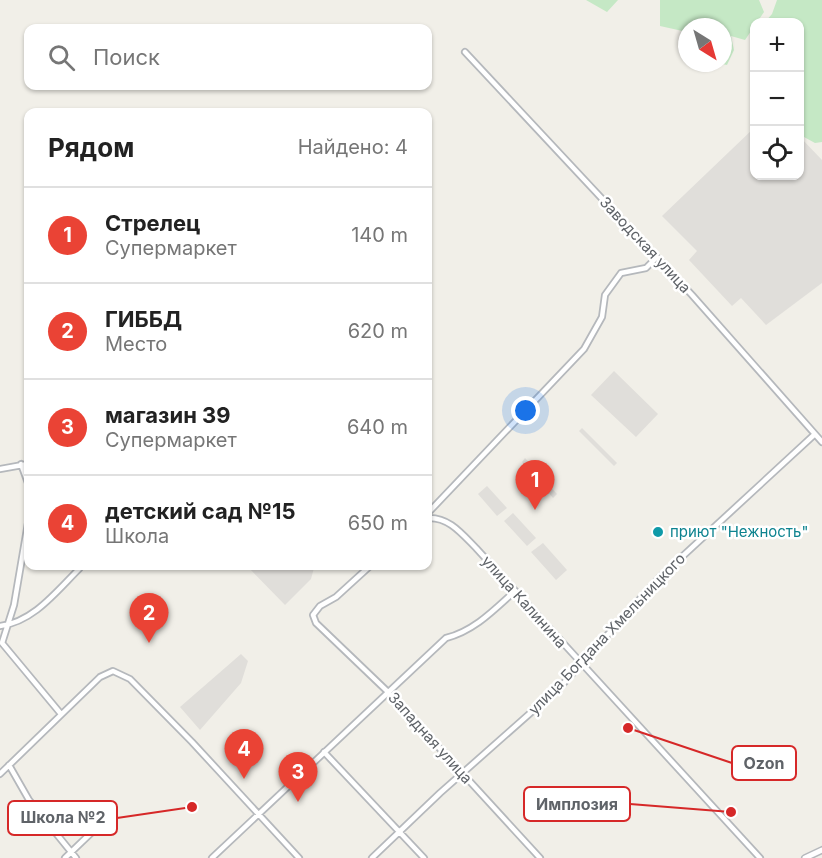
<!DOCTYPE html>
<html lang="ru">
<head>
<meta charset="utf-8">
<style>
  body { margin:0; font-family:Inter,sans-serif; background:#f2f2f2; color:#222 }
  .controls { position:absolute; right:18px; top:18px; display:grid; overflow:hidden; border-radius:12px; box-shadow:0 2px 4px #0004 }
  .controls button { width:54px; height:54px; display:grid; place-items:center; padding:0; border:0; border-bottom:2px solid #e0e0e0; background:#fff; color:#222; font:30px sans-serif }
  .compass { position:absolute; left:678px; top:18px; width:54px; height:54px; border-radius:50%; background:#fff; box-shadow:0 2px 4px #0004; rotate:143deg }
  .you { position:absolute; left:526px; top:411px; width:21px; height:21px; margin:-15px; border:4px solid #fff; border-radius:50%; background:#1a73e8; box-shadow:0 0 0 9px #1a73e833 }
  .badge { display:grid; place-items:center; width:39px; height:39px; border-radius:50%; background:#ea4335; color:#fff; font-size:20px; font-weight:700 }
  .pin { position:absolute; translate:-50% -50px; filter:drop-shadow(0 2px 3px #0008) }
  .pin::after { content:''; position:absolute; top:32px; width:21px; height:18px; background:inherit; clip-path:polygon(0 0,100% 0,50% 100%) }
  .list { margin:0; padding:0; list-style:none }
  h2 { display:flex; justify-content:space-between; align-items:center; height:78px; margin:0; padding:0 24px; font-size:26px }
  h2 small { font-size:20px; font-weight:400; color:#767676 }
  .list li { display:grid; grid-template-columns:39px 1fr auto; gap:18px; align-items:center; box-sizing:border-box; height:96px; padding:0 24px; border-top:2px solid #e0e0e0 }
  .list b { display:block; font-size:22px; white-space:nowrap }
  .list p { margin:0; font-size:20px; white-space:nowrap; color:#767676 }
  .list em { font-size:20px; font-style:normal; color:#767676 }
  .icon { flex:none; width:33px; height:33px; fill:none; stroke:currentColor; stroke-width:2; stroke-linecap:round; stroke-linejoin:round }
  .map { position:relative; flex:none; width:822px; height:858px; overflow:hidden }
  .search { position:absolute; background:#fff; box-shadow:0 2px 4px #0004; left:24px; top:24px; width:408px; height:66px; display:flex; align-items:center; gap:15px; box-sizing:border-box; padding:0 21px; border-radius:12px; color:#767676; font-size:22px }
  .panel { position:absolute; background:#fff; box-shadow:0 2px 4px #0004; left:24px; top:108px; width:408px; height:462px; border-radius:12px }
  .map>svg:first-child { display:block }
</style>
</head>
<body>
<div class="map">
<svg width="822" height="858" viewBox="0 0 822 858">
  <rect width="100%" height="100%" fill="#f1efe8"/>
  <path fill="#e0deda" d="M754,128v48h46v-39l22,23v123l-56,42 -25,-27 -9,8 -43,-46 8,-9 -35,-35z
    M614,371l44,43 -22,23 -45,-42z
    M582,428l35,35 -3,3 -35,-35z
    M525,458l32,36 -4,4 -31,-36z
    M487,486l20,22 -10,8 -19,-22z
    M513,513l23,25 -9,8 -23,-25z
    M543,543l24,27 -11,10 -25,-28z
    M247,566h56l11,2 -3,11 -26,26z
    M241,654l7,7 -7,22 -41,47 -20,-23z"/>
  <path fill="#c5e8c5" d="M586,0h32l-11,12z
    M660,0h99l5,12 -19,28 -14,-4 3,14 -7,15 -9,-2h5v-36h-36v5l-27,-6z
    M777,0h45v142l-7,1 -11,-6 -4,-6v-109h-35l7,-8z"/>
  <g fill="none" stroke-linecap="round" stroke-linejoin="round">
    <g stroke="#b5b8bc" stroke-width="8">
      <path id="minor" d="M465,52l227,243 130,147
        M21,464l7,19
        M0,469l28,-5
        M428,513l156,-164 18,-32 3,-22 16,-22 25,-5 10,-10
        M428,518c21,-1 34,16 48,30l284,310
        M28,523l-14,82 -12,38 59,71
        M370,566l-34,31 -16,9 -7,9 3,8 71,68 153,167
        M0,626c33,-4 56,-34 79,-57
        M324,752l100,106
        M9,765l20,35 47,58
        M0,774l100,-97 13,-6 17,8 62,63 107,116
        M65,858l47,-45
        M212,858l234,-220c28,-7 48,-28 69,-47
        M372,858l68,-65 122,-108 97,-107 156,-144"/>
    </g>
    <g stroke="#b5b8bc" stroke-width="8">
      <path id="tertiary" d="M805,858l17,-8"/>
    </g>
    <use href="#minor" stroke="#fff" stroke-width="4.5"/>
    <use href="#tertiary" stroke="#fff" stroke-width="5"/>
  </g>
  <circle fill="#0f9aa8" stroke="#fff" stroke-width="2" cx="658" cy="532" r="6"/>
  <g text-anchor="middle" stroke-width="5" stroke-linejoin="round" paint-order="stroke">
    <g font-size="15" fill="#5f6368" stroke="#fff">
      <text transform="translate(645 245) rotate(47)" y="5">Заводская улица</text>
      <text transform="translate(524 602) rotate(48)" y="5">улица Калинина</text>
      <text transform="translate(607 634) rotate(-46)" y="5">улица Богдана Хмельницкого</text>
      <text transform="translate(430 738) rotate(48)" y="5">Западная улица</text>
    </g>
    <g font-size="15" fill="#0d838f" stroke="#fff" text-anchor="start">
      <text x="670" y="537">приют "Нежность"</text>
    </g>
  </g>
  <path fill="none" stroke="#d62828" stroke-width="2" d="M628 728L732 763M731 812L630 804M192 807L117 818"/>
  <g fill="#d62828" stroke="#fff" stroke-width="2">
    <circle cx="628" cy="728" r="6"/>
    <circle cx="731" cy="812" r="6"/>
    <circle cx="192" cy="807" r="6"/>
  </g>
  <g fill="#fff" stroke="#d62828" stroke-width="2">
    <rect x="732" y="746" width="64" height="34" rx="6"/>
    <rect x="524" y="787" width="106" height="34" rx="6"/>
    <rect x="8" y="801" width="109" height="34" rx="6"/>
  </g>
  <g font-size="16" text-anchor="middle" font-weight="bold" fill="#5f6368">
    <text x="764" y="769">Ozon</text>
    <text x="577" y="810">Имплозия</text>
    <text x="63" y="823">Школа №2</text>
  </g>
</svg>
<div class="controls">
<button>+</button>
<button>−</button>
<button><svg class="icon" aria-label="locate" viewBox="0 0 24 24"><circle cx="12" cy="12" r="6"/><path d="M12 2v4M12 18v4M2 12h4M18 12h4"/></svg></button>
</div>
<svg class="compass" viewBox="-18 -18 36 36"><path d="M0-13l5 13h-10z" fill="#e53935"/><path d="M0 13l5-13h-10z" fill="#767676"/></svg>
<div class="you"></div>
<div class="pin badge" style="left:535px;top:510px">1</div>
<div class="pin badge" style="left:149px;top:643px">2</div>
<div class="pin badge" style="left:298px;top:802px">3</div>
<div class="pin badge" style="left:244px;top:779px">4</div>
<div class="search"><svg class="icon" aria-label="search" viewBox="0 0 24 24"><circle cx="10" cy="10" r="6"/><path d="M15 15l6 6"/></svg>Поиск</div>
<section class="panel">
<h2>Рядом<small>Найдено: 4</small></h2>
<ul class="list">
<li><span class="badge">1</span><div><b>Стрелец</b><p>Супермаркет</p></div><em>140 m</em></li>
<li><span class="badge">2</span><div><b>ГИББД</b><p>Место</p></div><em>620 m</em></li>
<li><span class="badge">3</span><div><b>магазин 39</b><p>Супермаркет</p></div><em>640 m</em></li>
<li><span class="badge">4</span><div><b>детский сад №15</b><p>Школа</p></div><em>650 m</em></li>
</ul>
</section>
</div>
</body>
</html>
